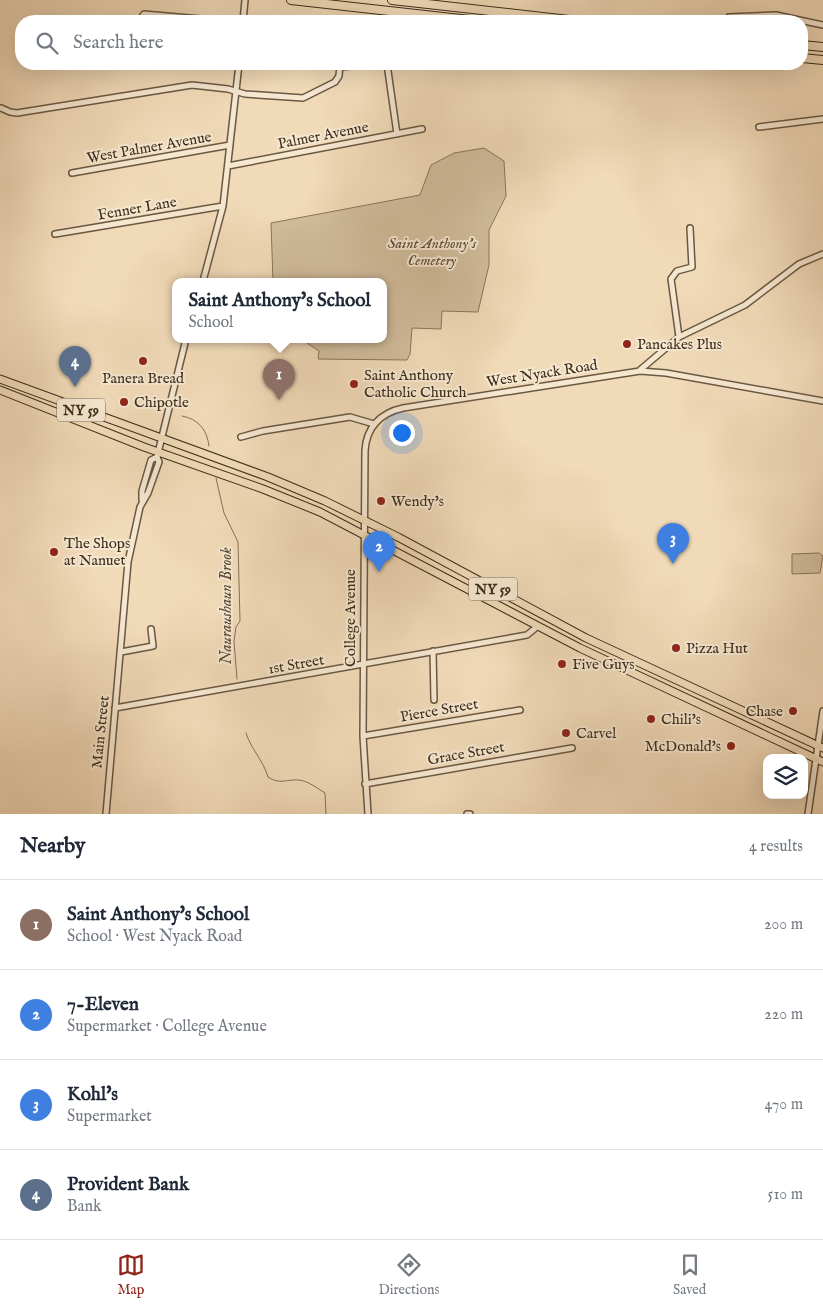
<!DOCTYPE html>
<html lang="en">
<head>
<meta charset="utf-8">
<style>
  body { margin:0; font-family:"IM FELL English",serif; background:#f6f6f7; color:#1f2937 }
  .controls { position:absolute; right:15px; bottom:15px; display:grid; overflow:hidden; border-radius:10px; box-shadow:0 5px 20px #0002 }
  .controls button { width:45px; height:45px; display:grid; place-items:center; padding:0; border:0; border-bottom:1px solid #e0e1e3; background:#fff; color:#1f2937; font:25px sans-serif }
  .you { position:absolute; left:401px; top:432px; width:18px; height:18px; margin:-12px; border:4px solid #fff; border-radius:50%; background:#1a73e8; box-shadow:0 0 0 8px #1a73e833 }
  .badge { display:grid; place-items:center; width:32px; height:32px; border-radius:50%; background:#8f2418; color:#fff; font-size:16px; font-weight:700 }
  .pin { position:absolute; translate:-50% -41px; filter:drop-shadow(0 1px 2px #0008) }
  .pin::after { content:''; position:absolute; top:26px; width:18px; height:15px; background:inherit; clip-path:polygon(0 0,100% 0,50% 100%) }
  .popup { position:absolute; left:172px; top:278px; width:215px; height:65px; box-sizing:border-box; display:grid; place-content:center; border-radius:10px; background:#fff; filter:drop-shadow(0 1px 4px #0005); font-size:16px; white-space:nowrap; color:#747a83 }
  .popup b { font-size:19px; color:#1f2937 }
  .popup::after { content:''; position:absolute; left:50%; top:100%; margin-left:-10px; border:10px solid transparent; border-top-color:#fff }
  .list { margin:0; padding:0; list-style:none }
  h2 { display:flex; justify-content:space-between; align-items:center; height:65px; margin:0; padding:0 20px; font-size:21px }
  h2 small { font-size:16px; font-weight:400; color:#747a83 }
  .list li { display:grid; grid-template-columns:32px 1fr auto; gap:15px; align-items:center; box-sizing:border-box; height:90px; padding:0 20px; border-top:1px solid #e0e1e3 }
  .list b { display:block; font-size:19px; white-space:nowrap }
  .list p { margin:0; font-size:16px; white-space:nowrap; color:#747a83 }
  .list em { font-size:16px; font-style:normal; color:#747a83 }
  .icon { flex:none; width:28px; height:28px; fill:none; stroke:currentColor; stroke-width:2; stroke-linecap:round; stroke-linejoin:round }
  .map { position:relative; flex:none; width:823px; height:814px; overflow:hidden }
  .search { position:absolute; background:#fff; box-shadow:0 5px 20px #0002; left:15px; right:15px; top:15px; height:55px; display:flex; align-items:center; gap:12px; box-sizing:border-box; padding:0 18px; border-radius:20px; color:#747a83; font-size:19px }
  .sheet { height:425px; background:#fff }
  nav { display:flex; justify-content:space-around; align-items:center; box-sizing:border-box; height:70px; border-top:1px solid #e0e1e3; background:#fff; font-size:14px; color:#747a83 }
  nav a { display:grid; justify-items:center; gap:2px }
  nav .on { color:#8f2418 }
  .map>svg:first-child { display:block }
</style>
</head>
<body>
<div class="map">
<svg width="823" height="814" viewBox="0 0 823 814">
  <rect width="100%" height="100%" fill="#f1dab8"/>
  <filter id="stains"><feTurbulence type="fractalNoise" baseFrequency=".004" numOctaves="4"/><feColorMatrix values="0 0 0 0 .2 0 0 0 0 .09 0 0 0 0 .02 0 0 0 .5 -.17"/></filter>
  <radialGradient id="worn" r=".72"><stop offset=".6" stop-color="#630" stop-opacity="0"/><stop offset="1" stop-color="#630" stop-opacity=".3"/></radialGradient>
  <path fill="#d2bd9d" stroke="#88755c" d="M484,148l20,13 2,35 -17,34v35l-11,47 -36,-1 -1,18 -29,-1 -2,26 -3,6 -89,-1 1,-8 -18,-12h82v-58h-110l-2,-58 149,-28 11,-30 23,-12z
    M819,553l4,3 -3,17 -28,1v-20z"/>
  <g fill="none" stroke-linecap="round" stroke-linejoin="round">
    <path stroke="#847158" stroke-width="1" d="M182,416c16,3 25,13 27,30
      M216,478l8,35 14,29 2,79 -4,6 -2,14 3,38
      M246,733c5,16 17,27 22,44 12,8 18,2 31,3 9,1 18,8 26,13l1,21"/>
    <g stroke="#6a5842" stroke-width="8">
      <path id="minor" d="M729,17l47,-2 47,10
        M139,21l5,-7 79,7
        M243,21l2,-21
        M387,64l10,70
        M340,67l33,-3
        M1,108l9,4 7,1 175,-28 36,4 17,5 58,4 32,-16 4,-6 1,-12
        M759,127l64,-8
        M228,166l194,-37
        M72,173l158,-28
        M55,234l168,-28
        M203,281l20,-75 16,-142
        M679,337l-8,-58 6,-8 15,-4 -2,-39
        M640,370l39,-33 66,-32 54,-41 24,-10
        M241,437l22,-6 87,-14 24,7
        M142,500v-9l9,-31 6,-3 29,-118
        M433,651l1,49
        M121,652l32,-6 -2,-17
        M115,708l412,-73 11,-9
        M363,736l157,-26
        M365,784l207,-36
        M106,814l22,-252 12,-55 8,-14 11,-31 -2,-5
        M368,814l-5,-78 2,-285c1,-23 15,-38 38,-43l237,-37 26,2 157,28
        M467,814h3
        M808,814l15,-103"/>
    </g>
    <g stroke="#3d2d1a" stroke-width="9">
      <path id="major" d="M0,379l268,98 57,24 73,36 188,101 237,110
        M0,390l144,57 119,42 57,23 260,136 243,114"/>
    </g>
    <g stroke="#3d2d1a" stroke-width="10">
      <path id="highway" d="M291,0l188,21
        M392,0l186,21
        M802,45l21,2
        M802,58l21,2"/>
    </g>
    <use href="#minor" stroke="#f6e7d1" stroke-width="5"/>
    <use href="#major" stroke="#f1dab8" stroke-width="7"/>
    <use href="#highway" stroke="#f1dab8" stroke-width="8"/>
  </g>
  <g fill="#8f2418" stroke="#f6e7d1" stroke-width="2">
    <circle cx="627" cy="344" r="5"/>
    <circle cx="143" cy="361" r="5"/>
    <circle cx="354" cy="384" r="5"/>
    <circle cx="124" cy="402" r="5"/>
    <circle cx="381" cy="501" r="5"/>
    <circle cx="54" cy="552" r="5"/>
    <circle cx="676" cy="648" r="5"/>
    <circle cx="562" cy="664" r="5"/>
    <circle cx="793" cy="711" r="5"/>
    <circle cx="651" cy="719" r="5"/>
    <circle cx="566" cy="733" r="5"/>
    <circle cx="731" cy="746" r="5"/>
  </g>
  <g text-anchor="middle" stroke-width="4" stroke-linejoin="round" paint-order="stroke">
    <g fill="#f6e7d1" stroke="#746551" stroke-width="1">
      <rect x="57" y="398.5" width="48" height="23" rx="4"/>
      <rect x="469" y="577.5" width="48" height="23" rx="4"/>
    </g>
    <g font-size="14" font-weight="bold" fill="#3d2d1a">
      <text x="81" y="415">NY 59</text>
      <text x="493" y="594">NY 59</text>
    </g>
    <g font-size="15" fill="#3d2d1a" stroke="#f6e7d1">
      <text transform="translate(323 135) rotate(-11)" y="5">Palmer Avenue</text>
      <text transform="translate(149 147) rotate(-10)" y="5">West Palmer Avenue</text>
      <text transform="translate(137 208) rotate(-10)" y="5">Fenner Lane</text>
      <text transform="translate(542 373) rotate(-9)" y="5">West Nyack Road</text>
      <text transform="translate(350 618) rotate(-90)" y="5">College Avenue</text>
      <text transform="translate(296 664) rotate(-10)" y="5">1st Street</text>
      <text transform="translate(439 710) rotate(-10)" y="5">Pierce Street</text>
      <text transform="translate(100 732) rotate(-84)" y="5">Main Street</text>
      <text transform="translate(466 753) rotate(-10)" y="5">Grace Street</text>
    </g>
    <g font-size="15" font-style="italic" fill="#5b4a34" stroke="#f6e7d1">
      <text x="432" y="248">Saint Anthony's<tspan x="432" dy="17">Cemetery</tspan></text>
    </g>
    <g font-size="15" fill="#3d2d1a" stroke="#f6e7d1" text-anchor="start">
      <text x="637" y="349">Pancakes Plus</text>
      <text x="364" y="380">Saint Anthony<tspan x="364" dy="17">Catholic Church</tspan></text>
      <text x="143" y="383" text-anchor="middle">Panera Bread</text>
      <text x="134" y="407">Chipotle</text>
      <text x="391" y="506">Wendy's</text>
      <text x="64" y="548">The Shops<tspan x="64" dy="17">at Nanuet</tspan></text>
      <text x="686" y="653">Pizza Hut</text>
      <text x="572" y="669">Five Guys</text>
      <text x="783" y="716" text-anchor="end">Chase</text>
      <text x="661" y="724">Chili's</text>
      <text x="576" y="738">Carvel</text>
      <text x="721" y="751" text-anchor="end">McDonald's</text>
    </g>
    <g font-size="16" font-style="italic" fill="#5b4a34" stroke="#f6e7d1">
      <text transform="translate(225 606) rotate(-90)" y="6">Nauraushaun Brook</text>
    </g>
  </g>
  <rect width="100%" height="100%" filter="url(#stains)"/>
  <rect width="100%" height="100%" fill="url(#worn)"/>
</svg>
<div class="controls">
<button><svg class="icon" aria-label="layers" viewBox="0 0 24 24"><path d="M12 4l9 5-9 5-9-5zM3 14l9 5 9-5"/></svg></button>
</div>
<div class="you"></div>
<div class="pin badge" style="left:279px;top:400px;background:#8d6e63">1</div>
<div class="popup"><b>Saint Anthony's School</b>School</div>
<div class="pin badge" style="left:379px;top:572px;background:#3f7fe0">2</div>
<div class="pin badge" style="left:673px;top:564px;background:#3f7fe0">3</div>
<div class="pin badge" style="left:75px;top:387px;background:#5c6f8a">4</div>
<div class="search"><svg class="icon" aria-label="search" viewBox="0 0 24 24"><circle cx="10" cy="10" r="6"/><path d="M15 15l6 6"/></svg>Search here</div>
</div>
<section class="sheet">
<h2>Nearby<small>4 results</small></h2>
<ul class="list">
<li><span class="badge" style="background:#8d6e63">1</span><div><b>Saint Anthony's School</b><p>School · West Nyack Road</p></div><em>200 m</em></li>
<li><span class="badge" style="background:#3f7fe0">2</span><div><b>7-Eleven</b><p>Supermarket · College Avenue</p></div><em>220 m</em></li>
<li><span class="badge" style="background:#3f7fe0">3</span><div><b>Kohl's</b><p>Supermarket</p></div><em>470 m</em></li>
<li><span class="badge" style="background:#5c6f8a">4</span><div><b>Provident Bank</b><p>Bank</p></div><em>510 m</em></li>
</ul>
</section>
<nav>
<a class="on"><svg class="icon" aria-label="map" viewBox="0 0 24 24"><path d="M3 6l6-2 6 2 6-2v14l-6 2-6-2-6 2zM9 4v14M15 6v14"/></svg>Map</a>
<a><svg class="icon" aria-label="directions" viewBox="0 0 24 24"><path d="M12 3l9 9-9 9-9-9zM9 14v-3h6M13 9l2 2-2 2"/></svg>Directions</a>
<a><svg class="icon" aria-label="saved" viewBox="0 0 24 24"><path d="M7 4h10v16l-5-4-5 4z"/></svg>Saved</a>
</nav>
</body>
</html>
